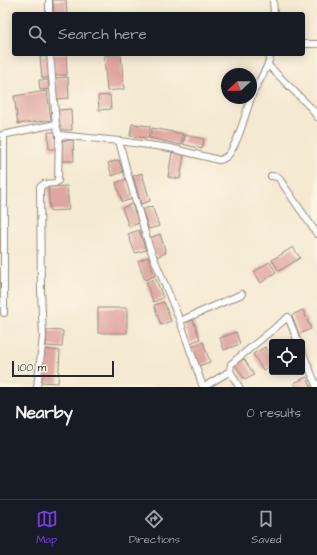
<!DOCTYPE html>
<html lang="en">
<head>
<meta charset="utf-8">
<style>
  body { margin:0; font-family:"Architects Daughter",sans-serif; background:#20242c; color:#f1f3f6 }
  .controls { position:absolute; right:12px; bottom:12px; display:grid; overflow:hidden; border-radius:4px; box-shadow:0 2px 10px #0003 }
  .controls button { width:36px; height:36px; display:grid; place-items:center; padding:0; border:0; border-bottom:1px solid #363941; background:#171b24; color:#f1f3f6; font:20px sans-serif }
  .compass { position:absolute; left:221px; top:68px; width:36px; height:36px; border-radius:50%; background:#171b24; box-shadow:0 2px 10px #0003; rotate:248deg }
  .scale { position:absolute; left:12px; bottom:10px; width:102px; box-sizing:border-box; padding-left:4px; border:2px solid #2b2b2b; border-top:0; font-size:11px; line-height:14px; white-space:nowrap; color:#2b2b2b; -webkit-text-stroke:3px #fcf5e5; paint-order:stroke }
  .list { margin:0; padding:0; list-style:none }
  h2 { display:flex; justify-content:space-between; align-items:center; height:52px; margin:0; padding:0 16px; font-size:17px }
  h2 small { font-size:13px; font-weight:400; color:#9ea1a6 }
  .icon { flex:none; width:22px; height:22px; fill:none; stroke:currentColor; stroke-width:2; stroke-linecap:round; stroke-linejoin:round }
  .map { position:relative; flex:none; width:317px; height:387px; overflow:hidden }
  .search { position:absolute; background:#171b24; box-shadow:0 2px 10px #0003; left:12px; right:12px; top:12px; height:44px; display:flex; align-items:center; gap:10px; box-sizing:border-box; padding:0 14px; border-radius:4px; color:#9ea1a6; font-size:15px }
  .sheet { height:112px; background:#171b24 }
  nav { display:flex; justify-content:space-around; align-items:center; box-sizing:border-box; height:56px; border-top:1px solid #363941; background:#171b24; font-size:11px; color:#9ea1a6 }
  nav a { display:grid; justify-items:center; gap:2px }
  nav .on { color:#7c3aed }
  .map>svg:first-child { display:block }
</style>
</head>
<body>
<div class="map">
<svg width="317" height="387" viewBox="0 0 317 387">
  <rect width="100%" height="100%" fill="#fcf5e5"/>
  <filter id="ink" filterUnits="userSpaceOnUse"><feTurbulence type="fractalNoise" baseFrequency=".025" numOctaves="2"/><feDisplacementMap in="SourceGraphic" scale="8" xChannelSelector="R" yChannelSelector="G"/><feConvolveMatrix kernelMatrix="1 2 1 2 8 2 1 2 1" color-interpolation-filters="sRGB"/></filter>
  <filter id="wash" filterUnits="userSpaceOnUse"><feTurbulence type="fractalNoise" baseFrequency=".012" numOctaves="4" result="noise"/><feDisplacementMap in="SourceGraphic" scale="16" xChannelSelector="R" yChannelSelector="G"/><feGaussianBlur stdDeviation="0.9" result="paint"/><feColorMatrix in="noise" values="0 0 0 0 0 0 0 0 0 0 0 0 0 0 0 0 0 1.4 0 .05"/><feComposite in="paint" operator="in"/></filter>
  <g filter="url(#wash)">
    <rect width="100%" height="100%" fill="#f4ead1"/>
    <g id="blocks">
      <path fill="#dfa69f" d="M53,0h13l1,14h-13z
        M66,54l1,21h-13l-1,-20z
        M121,54l3,35 -17,2 -3,-35z
        M47,56l2,22h-7l-2,-21z
        M68,77l1,21 -13,1 -1,-21z
        M39,80h9l1,9 -9,1z
        M47,91l4,29 -33,4 -4,-28z
        M110,95l1,14 -12,1 -1,-14z
        M71,109l1,21h-12l-2,-20z
        M132,124l18,2 -2,12 -18,-2z
        M152,128l31,6 -2,11 -32,-7z
        M48,132h8l2,17h-9z
        M185,135l19,4 -2,10 -19,-5z
        M73,140l1,21h-13l-1,-20z
        M172,152l12,2 -4,25 -12,-2z
        M119,160l4,12 -11,4 -4,-13z
        M142,173l8,28 -9,3 -8,-28z
        M126,179l7,20 -11,3 -6,-19z
        M67,186l2,24 -19,1 -2,-24z
        M132,204l7,19 -10,4 -7,-19z
        M152,206l7,20 -10,3 -7,-19z
        M0,226h3v28h-3z
        M139,230l7,20 -11,3 -7,-19z
        M160,234l6,19 -10,4 -7,-19z
        M293,247l7,11 -21,13 -7,-11z
        M148,257l7,19 -10,4 -7,-19z
        M269,262l7,10 -15,11 -7,-11z
        M156,279l7,19 -10,4 -7,-20z
        M164,302l7,19 -10,4 -7,-20z
        M98,308h29v25h-29z
        M303,310l8,19 -12,5 -7,-19z
        M193,320l7,19 -10,4 -7,-20z
        M47,330l16,1 -1,16 -16,-1z
        M236,332l4,12 -16,6 -4,-12z
        M203,342l7,20 -11,4 -7,-19z
        M265,347l7,11v6l-9,6 -10,-16z
        M43,349l17,2 -2,32 -17,-1z
        M244,359l10,16 -9,5 -10,-16z
        M307,377l4,10h-15l-2,-4z"/>
    </g>
  </g>
  <g filter="url(#ink)">
    <use href="#blocks" fill-opacity="0" stroke="#908a7e" stroke-width="1"/>
    <g fill="none" stroke-linecap="round" stroke-linejoin="round">
      <g stroke="#908a7e" stroke-width="8">
        <path id="street" d="M49,0v14
          M273,0l1,14
          M303,44h14
          M50,54l6,70 3,11 60,6
          M268,65l44,44 5,8
          M2,135l54,-11
          M4,135v178
          M271,176l7,1 39,57
          M180,321l62,-27
          M302,351l15,36
          M230,371l1,-7 57,-47 10,25
          M37,387l6,-50 -2,-46 -1,-104 4,-3 11,-1 3,-2 1,-46
          M203,387l-23,-66 -31,-75 -21,-71 -9,-34 51,7 49,12c5,-1 7,-2 10,-6 12,-17 16,-42 24,-61 6,-13 15,-24 18,-39
          M204,387l26,-16 9,16"/>
      </g>
      <use href="#street" stroke="#fff" stroke-width="6"/>
    </g>
  </g>
</svg>
<div class="controls">
<button><svg class="icon" aria-label="locate" viewBox="0 0 24 24"><circle cx="12" cy="12" r="6"/><path d="M12 2v4M12 18v4M2 12h4M18 12h4"/></svg></button>
</div>
<svg class="compass" viewBox="-18 -18 36 36"><path d="M0-13l5 13h-10z" fill="#e53935"/><path d="M0 13l5-13h-10z" fill="#9ea1a6"/></svg>
<div class="scale">100 m</div>
<div class="search"><svg class="icon" aria-label="search" viewBox="0 0 24 24"><circle cx="10" cy="10" r="6"/><path d="M15 15l6 6"/></svg>Search here</div>
</div>
<section class="sheet">
<h2>Nearby<small>0 results</small></h2>
<ul class="list">
</ul>
</section>
<nav>
<a class="on"><svg class="icon" aria-label="map" viewBox="0 0 24 24"><path d="M3 6l6-2 6 2 6-2v14l-6 2-6-2-6 2zM9 4v14M15 6v14"/></svg>Map</a>
<a><svg class="icon" aria-label="directions" viewBox="0 0 24 24"><path d="M12 3l9 9-9 9-9-9zM9 14v-3h6M13 9l2 2-2 2"/></svg>Directions</a>
<a><svg class="icon" aria-label="saved" viewBox="0 0 24 24"><path d="M7 4h10v16l-5-4-5 4z"/></svg>Saved</a>
</nav>
</body>
</html>
